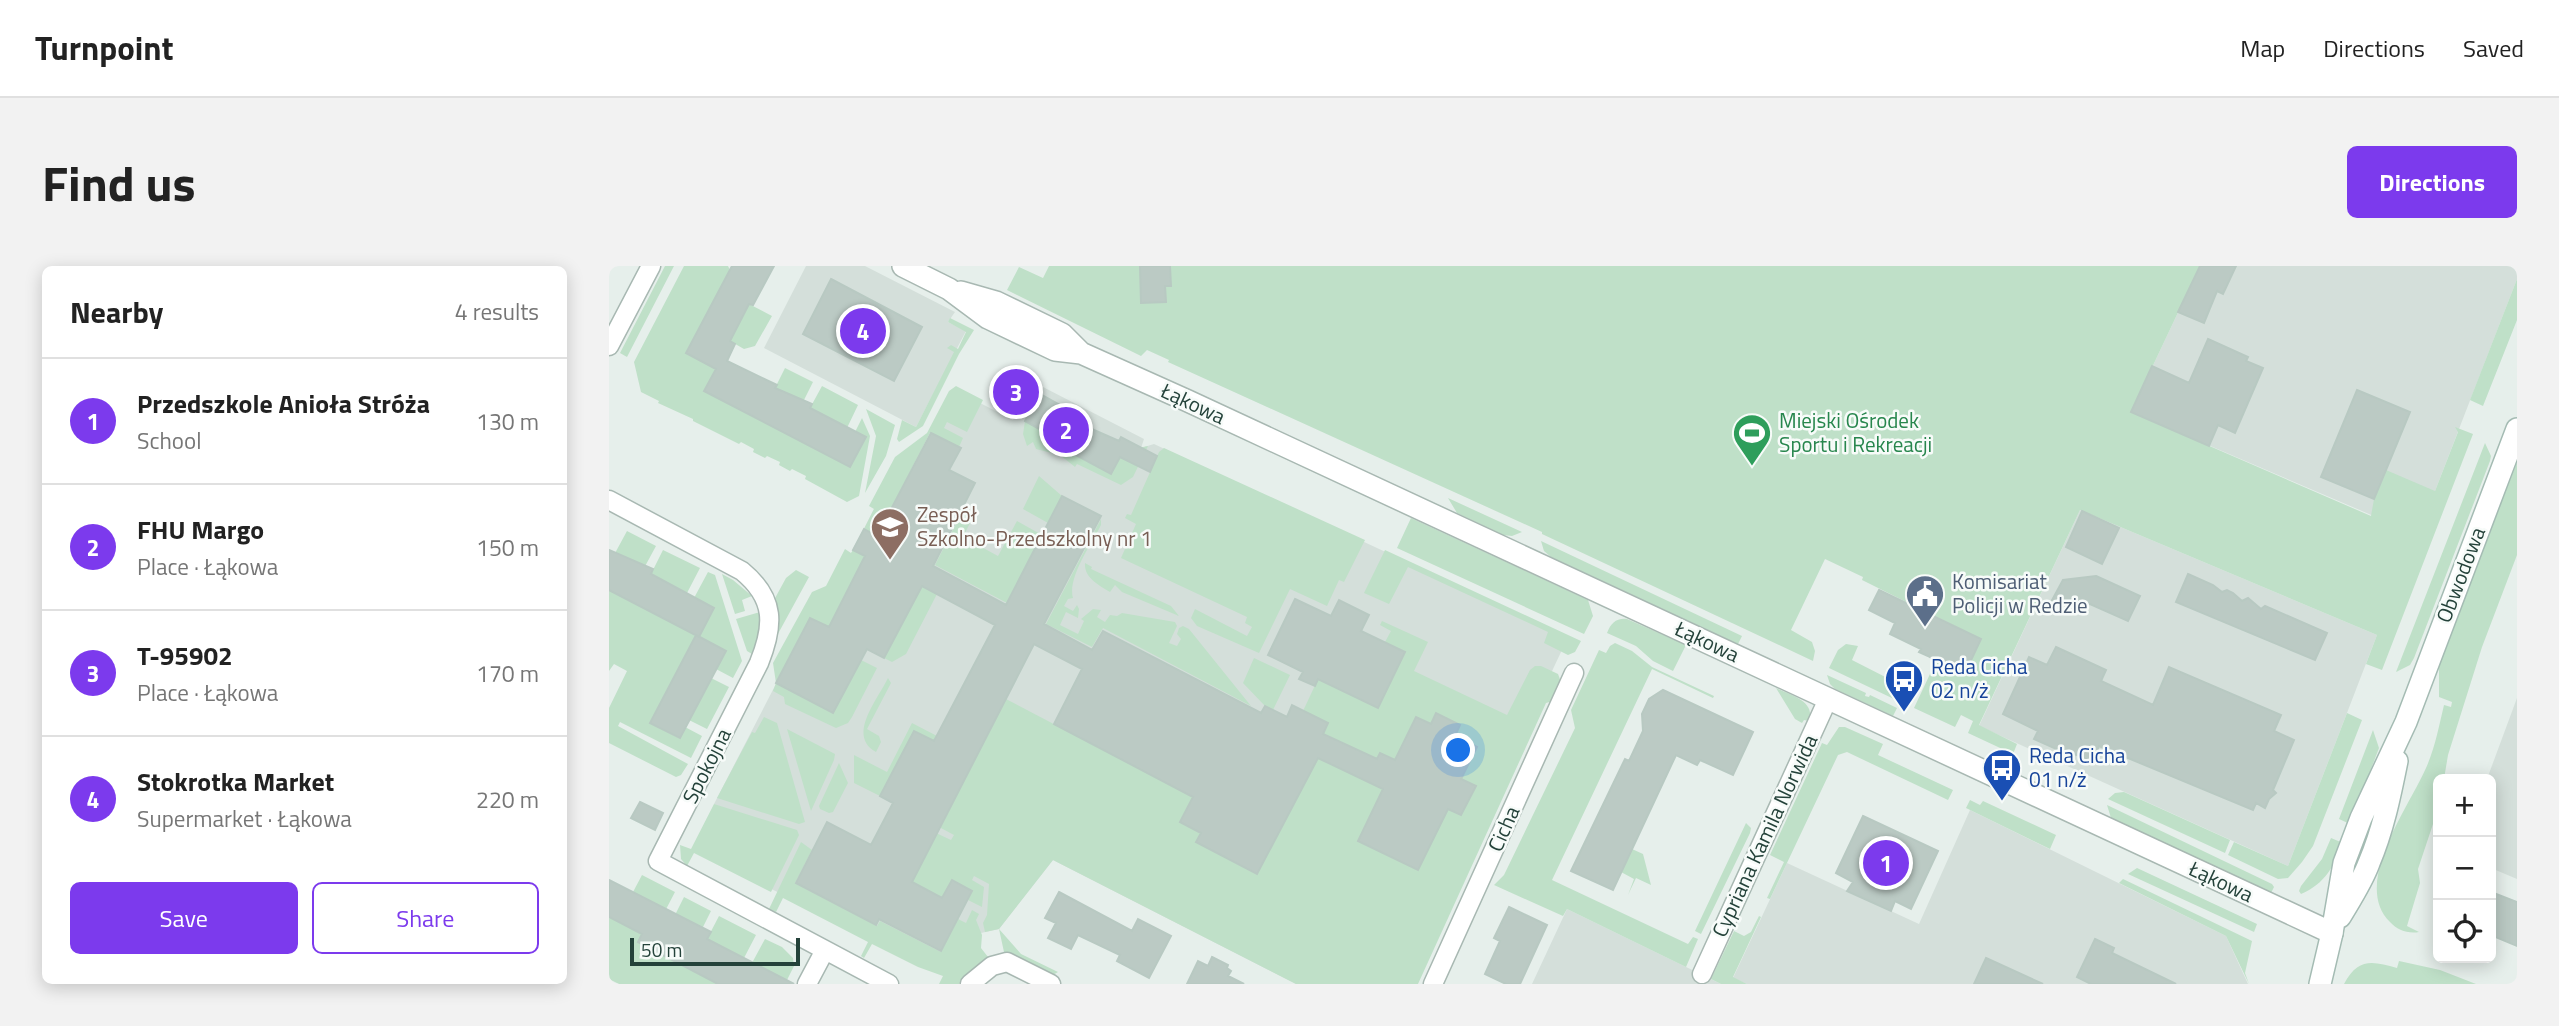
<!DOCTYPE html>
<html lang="en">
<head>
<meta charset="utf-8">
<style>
  body { margin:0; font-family:"Titillium Web",sans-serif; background:#f2f2f2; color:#222 }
  .controls { position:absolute; right:21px; bottom:21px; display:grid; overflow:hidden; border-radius:10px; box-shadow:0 4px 18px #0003 }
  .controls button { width:63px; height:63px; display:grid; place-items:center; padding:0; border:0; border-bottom:2px solid #e0e0e0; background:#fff; color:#222; font:35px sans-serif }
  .scale { position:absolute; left:21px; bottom:18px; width:170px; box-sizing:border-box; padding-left:7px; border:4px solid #24423a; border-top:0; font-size:19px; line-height:24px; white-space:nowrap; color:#24423a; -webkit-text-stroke:5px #f7fbf9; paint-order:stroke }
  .you { position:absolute; left:850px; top:485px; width:24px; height:24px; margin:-18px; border:5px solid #fff; border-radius:50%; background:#1a73e8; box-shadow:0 0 0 10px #1a73e833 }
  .badge { display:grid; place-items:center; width:46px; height:46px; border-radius:50%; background:#7c3aed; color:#fff; font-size:23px; font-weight:700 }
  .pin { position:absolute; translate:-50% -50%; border:4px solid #fff; box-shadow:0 2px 7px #0006 }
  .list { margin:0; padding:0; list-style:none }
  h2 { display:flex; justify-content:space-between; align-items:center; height:91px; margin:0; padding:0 28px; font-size:30px }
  h2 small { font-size:23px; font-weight:400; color:#767676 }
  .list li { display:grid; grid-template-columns:46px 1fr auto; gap:21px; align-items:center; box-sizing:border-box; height:126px; padding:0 28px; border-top:2px solid #e0e0e0 }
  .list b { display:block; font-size:26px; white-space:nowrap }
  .list p { margin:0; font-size:23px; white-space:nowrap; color:#767676 }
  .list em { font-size:23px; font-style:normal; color:#767676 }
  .actions { display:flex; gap:14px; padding:21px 28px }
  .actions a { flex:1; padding:16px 0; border:2px solid #7c3aed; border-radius:10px; text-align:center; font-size:24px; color:#7c3aed }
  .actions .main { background:#7c3aed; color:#fff }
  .icon { flex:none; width:38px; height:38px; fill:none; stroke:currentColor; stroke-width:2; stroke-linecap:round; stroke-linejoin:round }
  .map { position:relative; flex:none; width:1908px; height:718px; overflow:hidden; border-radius:10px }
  header { display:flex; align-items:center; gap:42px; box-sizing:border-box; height:98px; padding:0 35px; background:#fff; border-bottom:2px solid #e0e0e0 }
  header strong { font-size:33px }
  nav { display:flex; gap:38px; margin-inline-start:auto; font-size:24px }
  .intro { display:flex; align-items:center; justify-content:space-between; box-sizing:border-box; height:168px; padding:0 42px }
  h1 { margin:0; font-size:49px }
  .button { padding:18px 32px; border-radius:10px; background:#7c3aed; color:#fff; font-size:24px; font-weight:700 }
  main { display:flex; gap:42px; padding:0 42px }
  aside { flex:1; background:#fff; border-radius:10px; box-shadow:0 4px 18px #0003 }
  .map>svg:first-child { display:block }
</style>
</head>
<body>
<header>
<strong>Turnpoint</strong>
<nav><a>Map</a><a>Directions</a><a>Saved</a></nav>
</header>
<div class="intro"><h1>Find us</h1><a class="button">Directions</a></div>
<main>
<aside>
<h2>Nearby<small>4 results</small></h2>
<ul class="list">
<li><span class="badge">1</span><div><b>Przedszkole Anioła Stróża</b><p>School</p></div><em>130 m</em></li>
<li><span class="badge">2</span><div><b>FHU Margo</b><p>Place · Łąkowa</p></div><em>150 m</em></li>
<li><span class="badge">3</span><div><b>T-95902</b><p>Place · Łąkowa</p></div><em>170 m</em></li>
<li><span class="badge">4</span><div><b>Stokrotka Market</b><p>Supermarket · Łąkowa</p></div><em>220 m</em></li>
</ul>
<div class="actions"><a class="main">Save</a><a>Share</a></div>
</aside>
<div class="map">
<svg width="1908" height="718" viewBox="0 0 1908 718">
  <rect width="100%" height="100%" fill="#e6efeb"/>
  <path fill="#d4dfda" d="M197,0h59l90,46 -7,10 18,9 -50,96 -152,-79z
    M1591,0h317v13l-99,256 -287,-123z
    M434,121l101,52 -3,9 13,-4 414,193 -147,314 -125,33 -243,-124 -54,69 -18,4 -1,13 -31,29 -188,-91 -47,-80 96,-186 7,2 57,-111 13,6 66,-126 60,31 15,-31 11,5z
    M1471,244l297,125 -89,231 -309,-140z
    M1908,432v181l-26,-11v-89h-4z
    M1361,544l256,126 22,48h-501l-14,-6 54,-115 132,61z
    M958,643l154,75h-189z"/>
  <path fill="#bfe0c8" d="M56,0h9l-47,91 -7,-4z
    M75,0h44l2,4 -44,83 30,16 -12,22 146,76 16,-30 -11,-5 7,-14 8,18 -11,60 -12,6 -42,-23 1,-3 -14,-7 -2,2 -11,-6 1,-3 -13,-6 -2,2 -12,-6 1,-3 -13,-7 -2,2 -46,-23v-2l-35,-16 1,-2 -18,-9 -7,-30z
    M440,0h1151l-69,146 240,104 3,-17 12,-29 49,21 23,-59 -3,-5 18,7 -91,236 -16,-6 11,-29 -297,-125 -101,215 38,19 -4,10 -45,-21 5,-12 -12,-6 -6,12 -41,-19 24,-51 28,14 15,-32 -119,-59 1,-3 -38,-18 -34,71 21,12 3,9 -2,10 -271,-127v-2l-374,-170 1,-2 -22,-10 -6,6 -134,-66 12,-23 24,11z
    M1908,13v41l-34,86 -13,-6z
    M140,38l23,12 -17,30 -11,3 -14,-8z
    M341,52l24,12 -15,24 -36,72 -24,16 -2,-3 5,-19 14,7 38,-75 -7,-4 4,-3 7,4 8,-17 -18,-10z
    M176,102l28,14 -11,22 -28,-14z
    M213,120l36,19 -11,23 -37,-20z
    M347,120l27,14 -16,32 -20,-10 -3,6 19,10 -4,9 -29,-14 -53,103 -13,-7 10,-20 -5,-3 26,-49 32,-24 22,-42z
    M257,143l29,16 -9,31 -21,37 11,-57z
    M416,155l29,16v3l19,10 -1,3 39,20 12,-22 25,-5 -15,31 -12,8 -44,-21 -2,3 -15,-12 -24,-6 -3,-7 -6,4 -4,-12z
    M1876,177l6,13 -1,5 -76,197 -4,7 -14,7z
    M555,182l201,92 -21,42 -5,-2 -12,26 -37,-17 -31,64 -62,-27 -6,-8 4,-9 52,27 5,-9 -7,-4 2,-6 -126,-59 15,-34 -11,-6 2,-4 4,1 28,-63z
    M1908,196v93l-35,92 -34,108 -4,24h-6v30l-20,60 2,14 -13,43 12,6c-11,2 -22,-2 -29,-10 -39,-38 19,-115 36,-154 9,-20 13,-42 18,-63l7,2 1,-5 -13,-5v-34z
    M430,210l23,20 -14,27 -25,-14z
    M839,232l74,34 -10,4 -9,-1 -46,-22z
    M354,244l11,5 -11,22 35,19 19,-35 25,14 -35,68 -72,-38z
    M802,252l177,82 5,16 -9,18 -187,-86z
    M492,253v6c-9,18 -34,53 -28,73l-5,1 -4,7 9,5 4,-6 2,4 -1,9 -12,-6 -6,13 18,9 6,-13 -3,-2 12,-10 8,1 -4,7 8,5 5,-7 7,1 5,-3 53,9 2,4 -8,17 8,3 4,-7 -4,-5 2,-6 4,-2 6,3 62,77 -148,-78 -11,19 -46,-23z
    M18,265l29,15 -13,24 -29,-15z
    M932,275l201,95 -4,8 -187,-87 -7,-6z
    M236,283l6,4 2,-3 12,6 -36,71 -19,-9 -34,65 57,30 28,-53 16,8 -25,49 -4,6 -12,5 -51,-24 -1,-7 -11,-6 3,-8 -3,-20 39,-71 14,-6z
    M54,284l37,18 -13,25 -36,-19z
    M776,284l196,91 -6,11 -7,3 -24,-12 4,-11 -140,-65 -19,37 -25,-11z
    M476,297l7,4 -1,2 80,37 8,10 -57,-24 -7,-7 -5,7c-11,-7 -26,-14 -25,-29z
    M187,304l13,7 -36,66 5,-23 -4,-20 12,-22z
    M99,306l7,3 27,86 -9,17 -17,-9 -17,-32 15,-29 -20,-10z
    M113,308l11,6 19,16 -10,4 3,11 -10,3z
    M313,320l15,8 -31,60 -14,8 -8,-4z
    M0,324l87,45 -46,88 29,15 6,-11 17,9 -11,22 -71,-36 -2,4 70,38 -7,11 -5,2 -67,-34v-35l18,-37 -13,-7 -5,7z
    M151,346c3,16 -2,27 -8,42l-5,-3 -11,-32z
    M1018,353l59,26 -13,26 -20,-10 -17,-15 -29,-13c4,-10 9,-15 20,-14z
    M773,355l46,21 -14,29 93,44 23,-45 5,-4h6l17,8 3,8 -8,19 -7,2 -128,281h-122l-243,-124 -54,69 22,25 37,18 -5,3 -49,-23 -5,-23 -14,3 -2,-9 4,-8 2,-31 -15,-8 -2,4 12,7 -2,20 -14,-7 4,-9 -20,-11 -10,18 -41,-21 16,-5 19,-39 15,7 3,-5 -15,-8 67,-128 187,98 -13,24 21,12 -5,9 61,32 60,-116 66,31 -25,52 60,29 30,-61 13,6 14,-29 -14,-7 16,-32 -22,-11 5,-11 -24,-12 -5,11 -15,-7 -24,50 -5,-11 -7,-3 -3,6 -54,-25 5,-11 -25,-12 15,-32 60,29 27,-56 -20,-10 6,-11 -11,-6z
    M1006,377l17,8 20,16 62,29 -1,2 -61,-29 -100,211 136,64 5,-7 5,2 -12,28 -119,-58 -4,7 -69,-31 10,-10 71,-147 -4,-18 28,-60 7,3 4,-7z
    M1237,378l12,2 -6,14 49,25 -7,14 -65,-31 9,-18z
    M645,392l36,17 -17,35 -8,-4 -22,-23z
    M1218,409l39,18 -1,3 4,1 1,-2 27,13 -4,8 -58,-27 -5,-5z
    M102,412l18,9 -22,42 -18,-9z
    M279,412l3,5 -24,46 12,7 2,6 -5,10c-30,-16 2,-53 12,-74z
    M1167,422c15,7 40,13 33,33l-5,-1 -2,3 -7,-4z
    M1738,447l15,7 -49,126 -11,16 -14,16 -10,1 -50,-24 6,-13 54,24z
    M155,451l13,6 28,99 -6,2 -82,-26 35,-66 3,1z
    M303,457l25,13 -3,6 -20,-11 -34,65 -26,-13v-28l33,17z
    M1230,461h6l38,17 -5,11 75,35 -5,10 -101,-48 -9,3 -68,144 -3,-1 17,-36 -14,-7 52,-112 5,2z
    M178,463l48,25 -1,6 -23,51z
    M1764,464l6,18 -29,76 -11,-5z
    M230,497l9,20 -15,29 -4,1 -9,-4 -1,-3z
    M1515,526l106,48 -5,13 -117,-54 7,-6z
    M1361,534l10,5 3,-4 73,34 -6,14 -84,-41z
    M105,538l83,26 2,5 -28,57 -77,-39 -7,13 -6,-7 -1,-14 11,4z
    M1498,539l165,79 2,3 -3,6 -160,-75z
    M1137,557l5,5 -1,5 -49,101 -6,-3z
    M1722,572l12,5c-10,24 -17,40 -42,51l-2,-3 2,-5 21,-27z
    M192,576l11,8 -17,33 82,43 3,-5 61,31 17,-33 8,4 6,-13 7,4 -3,6 6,15 -1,13 7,9 -29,27h-20l4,-8 -25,-9 -46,-23 -8,14 -3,-2 7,-14 -85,-44 -7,14 -7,-3z
    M1023,583l11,5 8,31 -15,-7 -8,17 6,-16 -13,-7z
    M1528,602l120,56 -3,8 -126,-58z
    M33,609l33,17 -12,23 -30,-23z
    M1514,613l129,62 -7,32 4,11 -23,-48 -107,-53z
    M75,631l27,14 -12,24 -27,-14z
    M110,650l37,19 -12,23 -37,-19z
    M1150,650l2,1 -28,60 14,7h-26l-10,-5 23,-48 10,5 7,-4z
    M0,651l33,17 -4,8 80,42h-99l-10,-5z
    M156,673l17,8 11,11 1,8 -9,18h-17l-16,-21z
    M1790,695l41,9 36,14h-132c14,-26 28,-23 53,-16z"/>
  <path fill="#bbcac4" stroke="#b8c9c2" stroke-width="2" d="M123,0h42l-21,39 -4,-1 -19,37 5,3 -8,17 50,24 -2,3 37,16 -2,4 56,29 -16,30 -146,-76 12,-22 -30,-16z
    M531,0h30l1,20h-6l1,16 -25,1z
    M1591,0h36l-13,28 -6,-3 -13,32 -26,-11z
    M222,13l91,48 -28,54 -91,-47z
    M1599,73l40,18 -2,4 17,7 -28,65 -17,-8 -9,21 -78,-34 21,-46 37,17z
    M404,113l67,37 -3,5 17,9 25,11 2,-4 36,19 -7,16 -30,-15 -9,17 -39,-21 1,-3 -20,-10 1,-3 -29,-16 6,-12 -27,-13z
    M1748,124l53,22 -36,87 -53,-22z
    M322,167l30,15 -12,22 26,13 -42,83 73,39 56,-109 39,20 -57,108 48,26 11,-19 158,82 4,-7 22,11 5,-12 36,18 -5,11 54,25 3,-6 15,7 21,-43 15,7 5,-11 24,12 -5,11 22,11 -16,32 15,7 -15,29 -13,-6 -30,61 -60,-29 25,-52 -65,-31 -61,116 -61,-32 5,-9 -21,-11 13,-25 -139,-73 28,-55 -48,-25 -122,238 30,16 10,-18 20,11 -31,60 -62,-32 -3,6 -80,-42 31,-61 44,23 22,-42 -13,-7 34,-65 20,10 61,-116 -73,-39 -38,72 -17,-9 -34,64 -57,-30 34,-65 19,9 36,-71 -12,-6 11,-21 13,7z
    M1473,245l37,17 -17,36 -36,-17z
    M0,284l44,19 -2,5 63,34 -15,29 -90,-47z
    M1579,308l25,11 9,7 5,-2 6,3 9,8 6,-3 13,11 4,-3 62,27 -12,27 -139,-58z
    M1487,310l44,20 -12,25 -38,-17 -39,-2 12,-22z
    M1270,324l102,49 -15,32 -28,-13 -2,3 -8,-5 -9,-4 2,-3 -31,-15 5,-11 -26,-13z
    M686,333l36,17 8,-16 30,15 -8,16 44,21 -27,56 -60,-29 -3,7 -16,-7 4,-7 -35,-17z
    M87,369l30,16 -46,87 -30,-15z
    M1447,381l50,23 -5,11 52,24 16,-38 112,48 -7,16 20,9 -21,50 3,3 -7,6 -4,9 -9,-5 -3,7 -154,-64 -7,16 -17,-8 -1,3 -40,-18 4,-8 -35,-17 26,-57 18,8z
    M1054,424l90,42 -20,43 -33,-15 -3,5 -21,-10 -63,135 -42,-19 54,-112 4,2 14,-30 -1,-17 7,-15z
    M31,536l23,11 -8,17 -24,-12z
    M1254,550l75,35 -27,58 -16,-8 -4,10 -44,-20 6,-9 -17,-9z
    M0,614l102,52 -4,7 87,45h-76l-80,-42 4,-8 -33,-17z
    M450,626l73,39 6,-12 33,17 -22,42 -32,-17 3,-6 -42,-20 -7,14 -23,-11 8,-15 -11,-5z
    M1882,626l26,10v44l-26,-11z
    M900,641l38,18 -27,59h-14l-21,-10 15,-33 -6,-3z
    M1486,673l19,9 -2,5 64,31h-85l-14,-7z
    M603,691l16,8 -1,3 4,3 -3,5 16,8h-57l11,-23 10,5z
    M1377,692l57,26h-69z"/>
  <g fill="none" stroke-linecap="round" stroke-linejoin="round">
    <g stroke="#a8b8b2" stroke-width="21">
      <path id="minor" d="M0,80l42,-80
        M0,234l133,71c34,28 32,55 17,92l-101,198 231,123
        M1093,708l126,-275
        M198,718l18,-34
        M361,718l22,-18 15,-4 44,22
        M824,718l141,-311"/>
    </g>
    <g stroke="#a8b8b2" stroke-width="24">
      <path id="tertiary" d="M294,0l46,23 39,29 67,32 26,3 107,48 1144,532
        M352,26l35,10 66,32 19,19"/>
    </g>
    <g stroke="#a4bbb3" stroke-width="24">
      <path id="secondary" d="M1731,651c10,-17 22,-35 29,-54 14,-33 21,-67 28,-102
        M1711,718l12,-51 12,-70 17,-45 45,-96 111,-293"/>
    </g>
    <use href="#minor" stroke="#fff" stroke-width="18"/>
    <use href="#tertiary" stroke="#fff" stroke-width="21"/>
    <use href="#secondary" stroke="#fff" stroke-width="21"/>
  </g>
  <defs>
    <g id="stadium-pin" transform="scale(2.0125)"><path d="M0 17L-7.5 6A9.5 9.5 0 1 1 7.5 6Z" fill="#2e9e5b" stroke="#f7fbf9"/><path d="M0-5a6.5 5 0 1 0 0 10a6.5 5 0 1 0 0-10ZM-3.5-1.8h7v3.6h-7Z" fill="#fff"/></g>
    <g id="school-pin" transform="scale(2.0125)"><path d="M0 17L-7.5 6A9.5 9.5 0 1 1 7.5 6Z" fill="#8d6e63" stroke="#f7fbf9"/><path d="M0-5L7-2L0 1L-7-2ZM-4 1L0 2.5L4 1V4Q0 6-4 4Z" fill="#fff"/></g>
    <g id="civic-pin" transform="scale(2.0125)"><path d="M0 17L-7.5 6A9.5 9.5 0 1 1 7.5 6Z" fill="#5c6f8a" stroke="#f7fbf9"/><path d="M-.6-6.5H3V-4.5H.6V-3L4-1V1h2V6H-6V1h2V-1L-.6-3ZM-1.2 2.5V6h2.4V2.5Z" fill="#fff"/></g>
    <g id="bus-pin" transform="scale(2.0125)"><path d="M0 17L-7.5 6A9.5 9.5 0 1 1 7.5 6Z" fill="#1a4fb4" stroke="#f7fbf9"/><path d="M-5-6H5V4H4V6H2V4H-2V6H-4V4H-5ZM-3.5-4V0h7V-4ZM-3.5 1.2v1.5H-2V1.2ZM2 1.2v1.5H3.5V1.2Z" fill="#fff"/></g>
  </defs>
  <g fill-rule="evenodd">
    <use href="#stadium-pin" x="1143" y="167"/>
    <use href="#school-pin" x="281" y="261"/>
    <use href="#civic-pin" x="1316" y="328"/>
    <use href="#bus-pin" x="1295" y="413"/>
    <use href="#bus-pin" x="1393" y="502"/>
  </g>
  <g text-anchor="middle" stroke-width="5" stroke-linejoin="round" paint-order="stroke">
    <g font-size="21" fill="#24423a" stroke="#f7fbf9">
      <text transform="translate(584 138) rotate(25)" y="7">Łąkowa</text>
      <text transform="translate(1852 309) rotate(-69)" y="7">Obwodowa</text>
      <text transform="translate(1098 376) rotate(25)" y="7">Łąkowa</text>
      <text transform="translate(98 500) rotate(-63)" y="7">Spokojna</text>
      <text transform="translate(895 563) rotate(-66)" y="7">Cicha</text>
      <text transform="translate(1156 570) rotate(-65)" y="7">Cypriana Kamila Norwida</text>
      <text transform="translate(1612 616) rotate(25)" y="7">Łąkowa</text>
    </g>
    <g font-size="21" fill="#27864d" stroke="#f7fbf9" text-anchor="start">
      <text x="1170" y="162">Miejski Ośrodek<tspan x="1170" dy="24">Sportu i Rekreacji</tspan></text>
    </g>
    <g font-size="21" fill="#785e54" stroke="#f7fbf9" text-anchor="start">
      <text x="308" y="256">Zespół<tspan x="308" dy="24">Szkolno-Przedszkolny nr 1</tspan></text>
    </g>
    <g font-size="21" fill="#4e5e75" stroke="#f7fbf9" text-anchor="start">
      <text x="1343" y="323">Komisariat<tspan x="1343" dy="24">Policji w Redzie</tspan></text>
    </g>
    <g font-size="21" fill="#164399" stroke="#f7fbf9" text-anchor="start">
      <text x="1322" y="408">Reda Cicha<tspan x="1322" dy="24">02 n/ż</tspan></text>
      <text x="1420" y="497">Reda Cicha<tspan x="1420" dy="24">01 n/ż</tspan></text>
    </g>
  </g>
</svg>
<div class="controls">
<button>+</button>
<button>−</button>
<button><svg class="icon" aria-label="locate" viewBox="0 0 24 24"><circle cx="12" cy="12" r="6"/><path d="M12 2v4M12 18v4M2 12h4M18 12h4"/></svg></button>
</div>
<div class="scale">50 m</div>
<div class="you"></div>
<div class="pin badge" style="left:1277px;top:597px">1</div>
<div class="pin badge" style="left:457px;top:164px">2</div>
<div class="pin badge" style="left:407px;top:126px">3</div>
<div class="pin badge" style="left:254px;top:65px">4</div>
</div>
</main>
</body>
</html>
